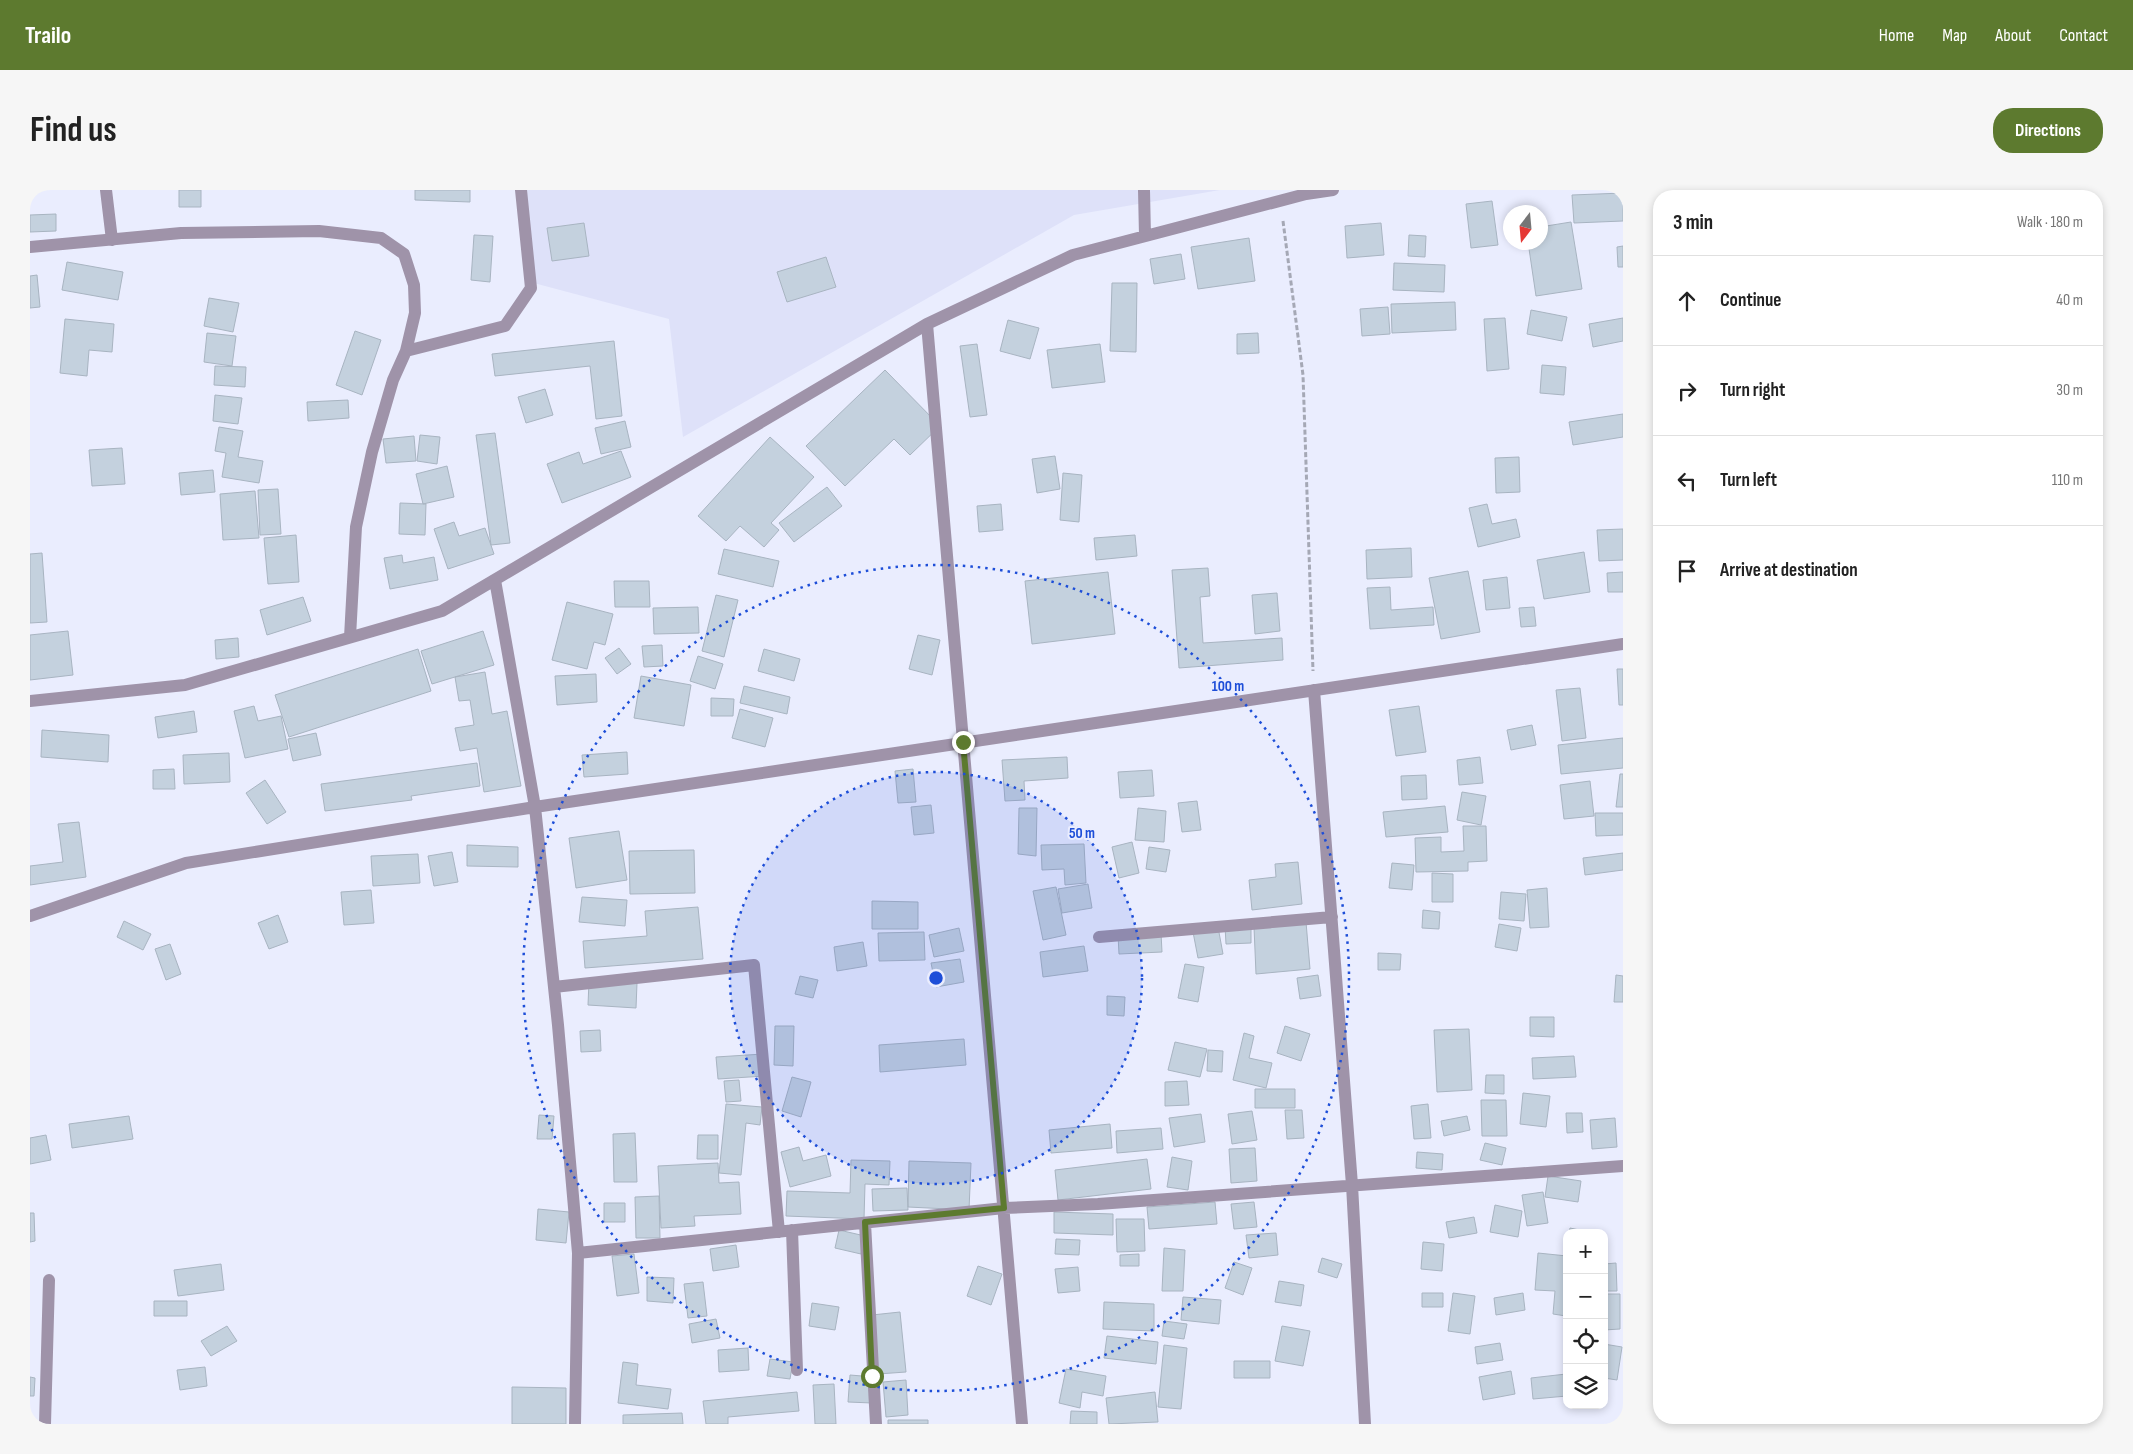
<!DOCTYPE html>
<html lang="en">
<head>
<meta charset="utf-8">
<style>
  body { margin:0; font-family:"Sofia Sans Condensed",sans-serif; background:#f6f6f6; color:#222 }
  .controls { position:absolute; right:15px; bottom:15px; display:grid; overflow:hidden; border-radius:10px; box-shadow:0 2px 8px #0003 }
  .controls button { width:45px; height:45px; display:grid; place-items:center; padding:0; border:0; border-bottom:1px solid #e0e0e0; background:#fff; color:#222; font:25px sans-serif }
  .compass { position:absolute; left:1473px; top:15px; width:45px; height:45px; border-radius:50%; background:#fff; box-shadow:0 2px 8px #0003; rotate:196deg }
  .stop { position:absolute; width:15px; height:15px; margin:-11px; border:4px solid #5d7a2f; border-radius:50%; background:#fff }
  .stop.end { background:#5d7a2f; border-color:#fff; box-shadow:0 1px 5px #0008 }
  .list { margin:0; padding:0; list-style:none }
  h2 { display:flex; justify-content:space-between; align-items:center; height:65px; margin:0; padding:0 20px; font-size:21px }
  h2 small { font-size:16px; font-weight:400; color:#767676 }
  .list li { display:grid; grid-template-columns:32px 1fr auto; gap:15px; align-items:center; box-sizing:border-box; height:90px; padding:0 20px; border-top:1px solid #e0e0e0 }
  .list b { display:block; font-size:19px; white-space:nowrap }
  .list em { font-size:16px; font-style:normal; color:#767676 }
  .icon { flex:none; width:28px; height:28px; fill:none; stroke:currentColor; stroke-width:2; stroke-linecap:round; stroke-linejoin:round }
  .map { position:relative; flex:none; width:1593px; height:1234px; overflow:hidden; border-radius:20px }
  header { display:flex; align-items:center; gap:30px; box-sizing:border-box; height:70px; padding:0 25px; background:#5d7a2f; color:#fff }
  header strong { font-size:24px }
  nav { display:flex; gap:28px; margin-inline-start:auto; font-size:18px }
  .intro { display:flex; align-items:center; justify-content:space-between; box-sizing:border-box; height:120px; padding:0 30px }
  h1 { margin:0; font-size:35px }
  .button { padding:12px 22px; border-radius:20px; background:#5d7a2f; color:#fff; font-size:18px; font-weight:700 }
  main { display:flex; gap:30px; padding:0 30px }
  aside { flex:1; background:#fff; border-radius:20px; box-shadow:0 2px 8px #0003 }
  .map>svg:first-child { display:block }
</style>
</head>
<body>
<header>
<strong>Trailo</strong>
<nav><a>Home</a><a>Map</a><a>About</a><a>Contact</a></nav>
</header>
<div class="intro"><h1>Find us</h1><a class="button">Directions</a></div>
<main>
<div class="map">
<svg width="1593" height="1234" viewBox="0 0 1593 1234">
  <rect width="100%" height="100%" fill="#eaedfe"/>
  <path fill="#dee1f9" d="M492,0h698l-146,25 -391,222 -14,-118 -139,-37z"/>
  <path fill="#c4d1de" stroke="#a8b4c1" d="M149,0h22v17h-22z
    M385,0h55v12l-55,-2z
    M1593,3v28l-49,2 -2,-28z
    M1462,11l6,44 -27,3 -5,-44z
    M26,24v17l-26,1v-17z
    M1541,32l11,67 -46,7 -8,-54h12v-15z
    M554,33l5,33 -37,5 -5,-33z
    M1351,33l3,32 -37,3 -2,-32z
    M444,45l19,1 -3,46 -19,-2z
    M1379,45l17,1 -1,21 -17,-1z
    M1219,48l6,43 -57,8 -7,-42z
    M1593,56v21h-5l-1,-20z
    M1151,64l4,25 -31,5 -4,-25z
    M796,67l10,30 -49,15 -10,-30z
    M37,72l56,10 -5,28 -56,-10z
    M1364,73l51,2 -1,27 -51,-2z
    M7,85l3,32 -10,1v-32z
    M1082,93h25l-1,69 -26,-1z
    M179,108l30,5 -6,29 -29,-6z
    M1425,112l1,28 -64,3 -1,-29z
    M1358,117l2,27 -28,2 -2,-27z
    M1501,120l36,7 -5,24 -35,-7z
    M1475,128l4,51 -22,2 -3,-52z
    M1593,128v23l-30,6 -4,-23z
    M35,129l49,5 -2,28 -23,-2 -2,26 -27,-3z
    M978,130l31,8 -9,31 -30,-8z
    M325,141l26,9 -19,55 -26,-10z
    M177,143l29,3 -4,30 -28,-4z
    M1228,143l1,20 -22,1v-20z
    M584,151l8,75 -26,3 -6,-53 -95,10 -3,-22z
    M947,154l10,71 -17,2 -10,-71z
    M1070,154l5,38 -53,6 -5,-38z
    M1512,175l24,2 -2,28 -24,-2z
    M185,176l31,1 -1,20 -31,-2z
    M855,180l55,56 -30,29 -16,-16 -49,47 -39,-40z
    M515,199l8,26 -27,8 -8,-26z
    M185,205l27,3 -4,26 -25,-3z
    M318,210l1,18 -41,3 -1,-19z
    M1593,224v23l-50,8 -4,-23z
    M595,231l6,26 -30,7 -6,-26z
    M189,237l24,4 -5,26 25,4 -4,22 -37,-6 4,-24 -11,-2z
    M465,243l15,110 -19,2 -15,-110z
    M390,245l20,2 -3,27 -20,-3z
    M384,246l2,25 -30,2 -3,-24z
    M740,247l44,40 -43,46 8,7 -15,17 -24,-21 -14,15 -28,-25z
    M92,258l3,36 -33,2 -3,-36z
    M591,261l10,26 -69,26 -15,-39 32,-12 4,12z
    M1025,266l5,33 -23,4 -5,-34z
    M1489,267l1,35 -24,1 -1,-35z
    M417,276l7,31 -31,7 -7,-30z
    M183,280l2,22 -34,3 -2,-22z
    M1033,283l19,2 -3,47 -19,-2z
    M797,297l15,19 -48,36 -15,-19z
    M248,299l3,45 -21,1 -2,-45z
    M225,301l4,47 -36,2 -3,-46z
    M370,313l26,1 -1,31 -26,-1z
    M971,314l2,26 -24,2 -2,-26z
    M1457,314l5,20 24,-5 4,18 -42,10 -9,-39z
    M424,332l5,14 26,-8 9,26 -46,15 -14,-40z
    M1593,339v31l-24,1 -2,-31z
    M266,345l3,47 -31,2 -4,-46z
    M1105,345l2,21 -41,4 -2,-22z
    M1381,358l1,29 -45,2 -1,-29z
    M694,359l55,12 -6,26 -55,-13z
    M1554,362l6,40 -46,7 -7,-39z
    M12,363l5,69 -17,1v-69z
    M372,365l1,8 31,-6 4,23 -48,9 -6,-31z
    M1178,378l2,28 -10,1 3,46 79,-5 1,22 -104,8 -7,-98z
    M1438,381l12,61 -39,7 -12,-61z
    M1078,382l7,62 -83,10 -7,-63z
    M1593,382v20h-15l-1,-19z
    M1477,387l3,31 -24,2 -3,-30z
    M584,391h35l1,26h-35z
    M1360,397l1,23 42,-3 1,18 -64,4 -3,-41z
    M1247,403l3,38 -25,3 -3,-39z
    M686,405l22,5 -14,57 -22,-6z
    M273,407l8,24 -44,14 -7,-25z
    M537,412l46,12 -8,31 -11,-3 -7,27 -35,-9z
    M668,417l1,26 -45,1 -1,-26z
    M1504,417l2,19 -15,1 -2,-19z
    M38,441l5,44 -43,5v-45z
    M453,441l11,34 -62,19 -11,-33z
    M888,445l22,5 -8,35 -23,-6z
    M208,448l1,19 -23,2 -1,-19z
    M632,455l1,21 -19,1 -2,-21z
    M589,458l12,16 -14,10 -12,-16z
    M388,459l13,42 -142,46 -14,-42z
    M734,459l36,10 -6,22 -36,-10z
    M668,466l25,8 -8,25 -25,-8z
    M1587,479h6v36h-4z
    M455,482l7,42 15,-3 14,75 -37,6 -7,-44 -17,3 -5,-23 19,-3 -4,-25 -11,1 -4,-24z
    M566,484l1,28 -40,3 -2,-29z
    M611,486l50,9 -7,41 -50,-8z
    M714,496l46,11 -3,17 -47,-11z
    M1550,498l6,50 -24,3 -6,-51z
    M681,508l23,1 -1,17h-22z
    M224,516l4,15 23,-5 7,33 -43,9 -11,-47z
    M1389,516l7,46 -30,4 -7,-46z
    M710,519l33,9 -8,29 -33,-9z
    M164,521l3,21 -39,6 -3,-21z
    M1502,535l4,20 -25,5 -4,-20z
    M12,540l67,5 -1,27 -67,-5z
    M286,543l5,22 -28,6 -5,-22z
    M1593,548v30l-62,6 -3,-29z
    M597,562l1,22 -44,3 -2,-22z
    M199,563l1,29 -46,2 -1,-29z
    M1037,567l1,21 -44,3 1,19 -20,1 -3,-41z
    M1450,567l3,26 -24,2 -2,-25z
    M447,573l3,23 -69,10 1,4 -87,11 -4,-27z
    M144,579l1,20h-22v-19z
    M883,579l3,33 -18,1 -3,-32z
    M1122,580l2,26 -34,2 -2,-26z
    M1590,584h3v33h-7z
    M1396,585l1,24 -25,1 -1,-24z
    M235,590l21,32 -19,12 -21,-31z
    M1560,591l4,35 -30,3 -4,-34z
    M1432,602l24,4 -5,29 -24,-5z
    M1167,611l4,29 -19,2 -4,-29z
    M901,615l3,28 -20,2 -3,-28z
    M1415,616l3,26 -62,5 -3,-25z
    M989,618h18l-1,48 -18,-2z
    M1108,618l28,3 -2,31 -29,-2z
    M1565,623h28v22l-27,1z
    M49,632l7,55 -56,8v-19l33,-4 -5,-38z
    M1433,636h23l1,35 -19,1v9l-52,1 -1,-34 26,-1v15l23,-1z
    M589,641l8,49 -51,8 -7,-50z
    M1102,652l7,31 -20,5 -7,-31z
    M1054,654l2,39 -21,2 -1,-16 -22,1 -1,-25z
    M437,655l51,2v20l-51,-1z
    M1119,657l21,3 -4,22 -20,-3z
    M664,660l1,43 -65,1 -1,-43z
    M422,662l6,30 -24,4 -6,-30z
    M1593,663v17l-38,5 -2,-17z
    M388,664l2,29 -47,3 -2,-30z
    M1268,672l4,42 -50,6 -3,-30 27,-3 -1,-13z
    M1362,673l22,2 -2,25 -23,-2z
    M1402,683l21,1v28h-21z
    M1058,694l4,24 -30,5 -4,-24z
    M1026,697l10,48 -23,5 -10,-49z
    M1517,698l2,39 -19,1 -3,-38z
    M341,700l3,33 -30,2 -3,-33z
    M1471,702l25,2 -2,27 -25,-2z
    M552,707l45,3 -2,26 -46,-4z
    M842,711l46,1v27h-46z
    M668,717l5,52 -118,9 -2,-27 64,-5 -2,-25z
    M1393,720l17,2 -1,17 -17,-1z
    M248,725l10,27 -19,7 -11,-26z
    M94,731l27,13 -8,16 -26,-13z
    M1276,732l4,47 -54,5 -2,-47z
    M1469,734l22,4 -4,23 -22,-4z
    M1221,735v18l-25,1 -1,-18z
    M1188,737l5,27 -25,4 -5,-26z
    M929,738l5,23 -30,6 -5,-22z
    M894,742l1,28 -46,1 -1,-28z
    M1131,743l1,19 -43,2 -1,-19z
    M833,752l4,24 -30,5 -3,-24z
    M140,754l11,30 -15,6 -11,-31z
    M1054,756l4,25 -45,6 -3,-25z
    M1348,763l23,1 -1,16h-22z
    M930,769l4,23 -28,5 -5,-24z
    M1155,774l19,3 -6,35 -20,-4z
    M1288,785l3,21 -21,3 -3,-21z
    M1586,785l7,1v26h-9z
    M770,786l18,4 -5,18 -18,-4z
    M559,791l48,2 -1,25 -48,-3z
    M1077,806l18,1 -1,19 -17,-1z
    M1500,827h24v20l-24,-1z
    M745,836h19l-1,40 -19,-1z
    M1255,836l25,8 -9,27 -24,-8z
    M1439,839l3,61 -35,2 -3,-62z
    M570,840l1,21 -20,1 -1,-21z
    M1214,843l10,3 -5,22 23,5 -6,25 -33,-8z
    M934,849l2,26 -86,7 -1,-27z
    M1145,852l32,7 -7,28 -32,-7z
    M1178,860l15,1 -1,21 -15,-1z
    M733,864l2,22 -47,3 -2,-22z
    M1544,866l2,21 -43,2 -1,-21z
    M1456,885h18v19l-19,-1z
    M762,887l19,5 -10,35 -19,-6z
    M709,890l2,21 -15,1 -2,-21z
    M1157,891l2,24 -24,1v-24z
    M1225,899h40v19h-40z
    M1493,903l27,3 -4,31 -26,-3z
    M1451,910h25l1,36h-25z
    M696,914l36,3 -2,18 -14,-2 -5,52 -22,-2z
    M1398,914l3,34 -17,1 -3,-33z
    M1255,920h17l2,28 -17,1z
    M1222,921l5,29 -25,4 -4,-30z
    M1536,923h16l1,19 -16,1z
    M1171,924l4,28 -31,5 -5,-29z
    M509,925l15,1 -2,23h-15z
    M99,926l4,23 -61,9 -3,-24z
    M1437,926l3,14 -26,6 -3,-15z
    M1585,928l2,29 -25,2 -2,-29z
    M1080,934l2,24 -61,5 -2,-23z
    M1131,938l2,21 -46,4 -1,-22z
    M605,943l2,49h-23l-1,-48z
    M16,945l5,25 -21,4v-26z
    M668,945h20v24h-21z
    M1455,953l21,5 -4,17 -22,-5z
    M769,957l4,14 23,-6 5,21 -41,11 -9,-35z
    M1225,958l2,33 -26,2 -2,-34z
    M1387,962l26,2 -1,16 -26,-2z
    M1142,967l20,4 -4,29 -21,-3z
    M1117,969l4,30 -93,11 -3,-30z
    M821,970l39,1 -1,24 -24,-1 -1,35 -78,-3 1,-25 63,2z
    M879,971l62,2 -2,47 -61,-3z
    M688,973l1,20 20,-1 2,32 -47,2 1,10 -34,2 -3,-62z
    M1518,986l33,5 -3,21 -33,-5z
    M877,998l1,22 -35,1 -1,-22z
    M1513,1002l5,31 -21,3 -5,-31z
    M629,1006l1,42h-24l-1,-41z
    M1185,1012l2,22 -68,5 -2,-22z
    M1224,1012l3,25 -23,2 -3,-25z
    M574,1013h21v19h-21z
    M1465,1015l27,6 -4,26 -28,-5z
    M508,1019l31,3 -3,31 -30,-3z
    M1024,1022l59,2v21l-59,-2z
    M0,1023h4l1,28 -5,1z
    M1444,1027l3,16 -28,5 -3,-16z
    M1086,1029h28l1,32 -28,1z
    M1540,1038l23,5h-24z
    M809,1040l26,6 -4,18 -26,-6z
    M1246,1043l2,22 -29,3 -3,-23z
    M1026,1049l24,1 -1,15 -24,-1z
    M1393,1052l21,2 -2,27 -21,-2z
    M706,1055l3,22 -26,4 -3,-22z
    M1134,1058l21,2 -2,41h-21z
    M1508,1063l29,3 -1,60 -13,-2 2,-23 -20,-1z
    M604,1064l5,39 -22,3 -5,-40z
    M1109,1064v12h-19v-11z
    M1292,1068l20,6 -5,14 -19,-6z
    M1204,1072l18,6 -9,27 -18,-7z
    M1586,1073l1,28h-13v-27z
    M191,1074l3,26 -46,6 -4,-26z
    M948,1076l24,8 -11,31 -24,-9z
    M1048,1077l2,24 -22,2 -3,-24z
    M617,1087l27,1 -1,25 -26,-2z
    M1249,1091l25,4 -3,21 -26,-4z
    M673,1092l4,34 -19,2 -4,-34z
    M1392,1103h21v14h-21z
    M1423,1103l22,3 -5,38 -22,-3z
    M1493,1103l2,17 -29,5 -2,-17z
    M1574,1104h16v35l-16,1z
    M1153,1107l38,3 -2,24 -38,-4z
    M124,1111h33v15h-33z
    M1074,1112l50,2v27l-51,-2z
    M782,1113l27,4 -4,23 -26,-4z
    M870,1122l6,60 -28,2 -6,-59z
    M686,1129l4,19 -28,5 -3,-19z
    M1134,1131l23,3 -3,15 -22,-3z
    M197,1136l10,15 -26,15 -10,-15z
    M1252,1136l28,5 -7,35 -28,-5z
    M1077,1146l51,6 -2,22 -52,-6z
    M1470,1153l3,17 -26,4 -2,-17z
    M1574,1154l18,3 -5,33 -13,-2z
    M1134,1155l23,3 -6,61 -23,-2z
    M718,1158l1,22 -30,2 -1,-22z
    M740,1169l23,3 -3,17 -23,-3z
    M1204,1171h36v17h-36z
    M593,1172l15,2 -2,21 35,4 -3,20 -50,-6z
    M175,1177l2,19 -27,4 -3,-20z
    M1036,1179l40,7 -3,20 -21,-4 -2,16 -21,-5z
    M1481,1181l4,23 -32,6 -4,-23z
    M1536,1184l1,22 -34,3 -2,-21z
    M820,1185l24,2 -2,26 -24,-1z
    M0,1187l5,1 -1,18h-4z
    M876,1190l2,35 -22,2 -3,-35z
    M804,1194l2,40h-21l-2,-39z
    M482,1197l54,1v36h-54z
    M767,1202l2,19 -71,6v7h-22l-3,-23z
    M1125,1202l3,30 -49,2 -3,-26z
    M1041,1221l26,1v12h-27z
    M652,1223l1,11h-60v-9z
    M858,1230h40v4h-40z"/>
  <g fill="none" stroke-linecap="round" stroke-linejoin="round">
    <path stroke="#a5a8b5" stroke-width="3" stroke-dasharray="5 2.5" stroke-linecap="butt" d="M1253,31l20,154 10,296"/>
    <path stroke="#9f93a9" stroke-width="12" d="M76,0l6,50
      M1114,0l1,46
      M0,57l151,-14 138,-2 62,7 23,16 10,31 1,28 -9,38 -13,29 -21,72 -16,75 -6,110
      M897,134l95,1100
      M376,161l99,-25 26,-38 -10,-98
      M465,390l40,227 23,218 20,228 -3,171
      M1284,500l38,495 13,239
      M0,511l155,-16 257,-74 485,-287 146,-69 233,-61 27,-4
      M0,726l156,-53 349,-56 1088,-163
      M1069,747l233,-20
      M524,797l200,-22 25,267
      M835,1033l11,201
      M762,1040l5,140
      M548,1063l426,-45 94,-4 525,-38
      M15,1234l4,-144"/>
  </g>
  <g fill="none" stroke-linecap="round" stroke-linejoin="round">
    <path stroke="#5d7a2f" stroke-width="6" d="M842,1186l-7,-154 139,-14 -41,-466"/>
  </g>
  <circle cx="906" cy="788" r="206" fill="#1d4ed8" fill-opacity=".12"/>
  <g fill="none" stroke="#1d4ed8" stroke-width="2.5" stroke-dasharray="2.5 5">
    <circle cx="906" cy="788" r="206"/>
    <circle cx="906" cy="788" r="413"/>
  </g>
  <circle cx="906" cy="788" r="8" fill="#1d4ed8" stroke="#eaedfe" stroke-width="2.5"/>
  <g font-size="15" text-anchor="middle" font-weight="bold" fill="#1d4ed8" stroke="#eaedfe" stroke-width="4" stroke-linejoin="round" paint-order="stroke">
    <text x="1198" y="501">100 m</text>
    <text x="1052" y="648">50 m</text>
  </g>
</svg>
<div class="controls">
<button>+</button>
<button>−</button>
<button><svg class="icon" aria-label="locate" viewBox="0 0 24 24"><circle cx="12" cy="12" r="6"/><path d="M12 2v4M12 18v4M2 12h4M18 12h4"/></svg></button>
<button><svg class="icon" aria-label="layers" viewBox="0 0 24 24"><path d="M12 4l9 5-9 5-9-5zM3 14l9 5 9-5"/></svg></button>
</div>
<svg class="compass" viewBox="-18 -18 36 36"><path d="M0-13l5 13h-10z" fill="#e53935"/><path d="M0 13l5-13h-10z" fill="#767676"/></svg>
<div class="stop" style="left:842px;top:1186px"></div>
<div class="stop end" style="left:933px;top:552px"></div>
</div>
<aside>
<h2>3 min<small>Walk · 180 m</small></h2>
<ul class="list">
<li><svg class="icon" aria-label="ahead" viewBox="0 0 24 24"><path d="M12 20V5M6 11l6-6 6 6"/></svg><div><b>Continue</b></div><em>40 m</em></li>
<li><svg class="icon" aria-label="right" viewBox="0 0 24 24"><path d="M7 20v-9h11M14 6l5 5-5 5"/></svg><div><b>Turn right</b></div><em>30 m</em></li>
<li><svg class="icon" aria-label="left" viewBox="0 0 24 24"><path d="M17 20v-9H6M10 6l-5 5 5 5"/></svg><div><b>Turn left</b></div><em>110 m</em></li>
<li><svg class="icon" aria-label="arrive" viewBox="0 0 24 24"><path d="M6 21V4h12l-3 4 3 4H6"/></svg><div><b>Arrive at destination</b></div></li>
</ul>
</aside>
</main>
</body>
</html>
